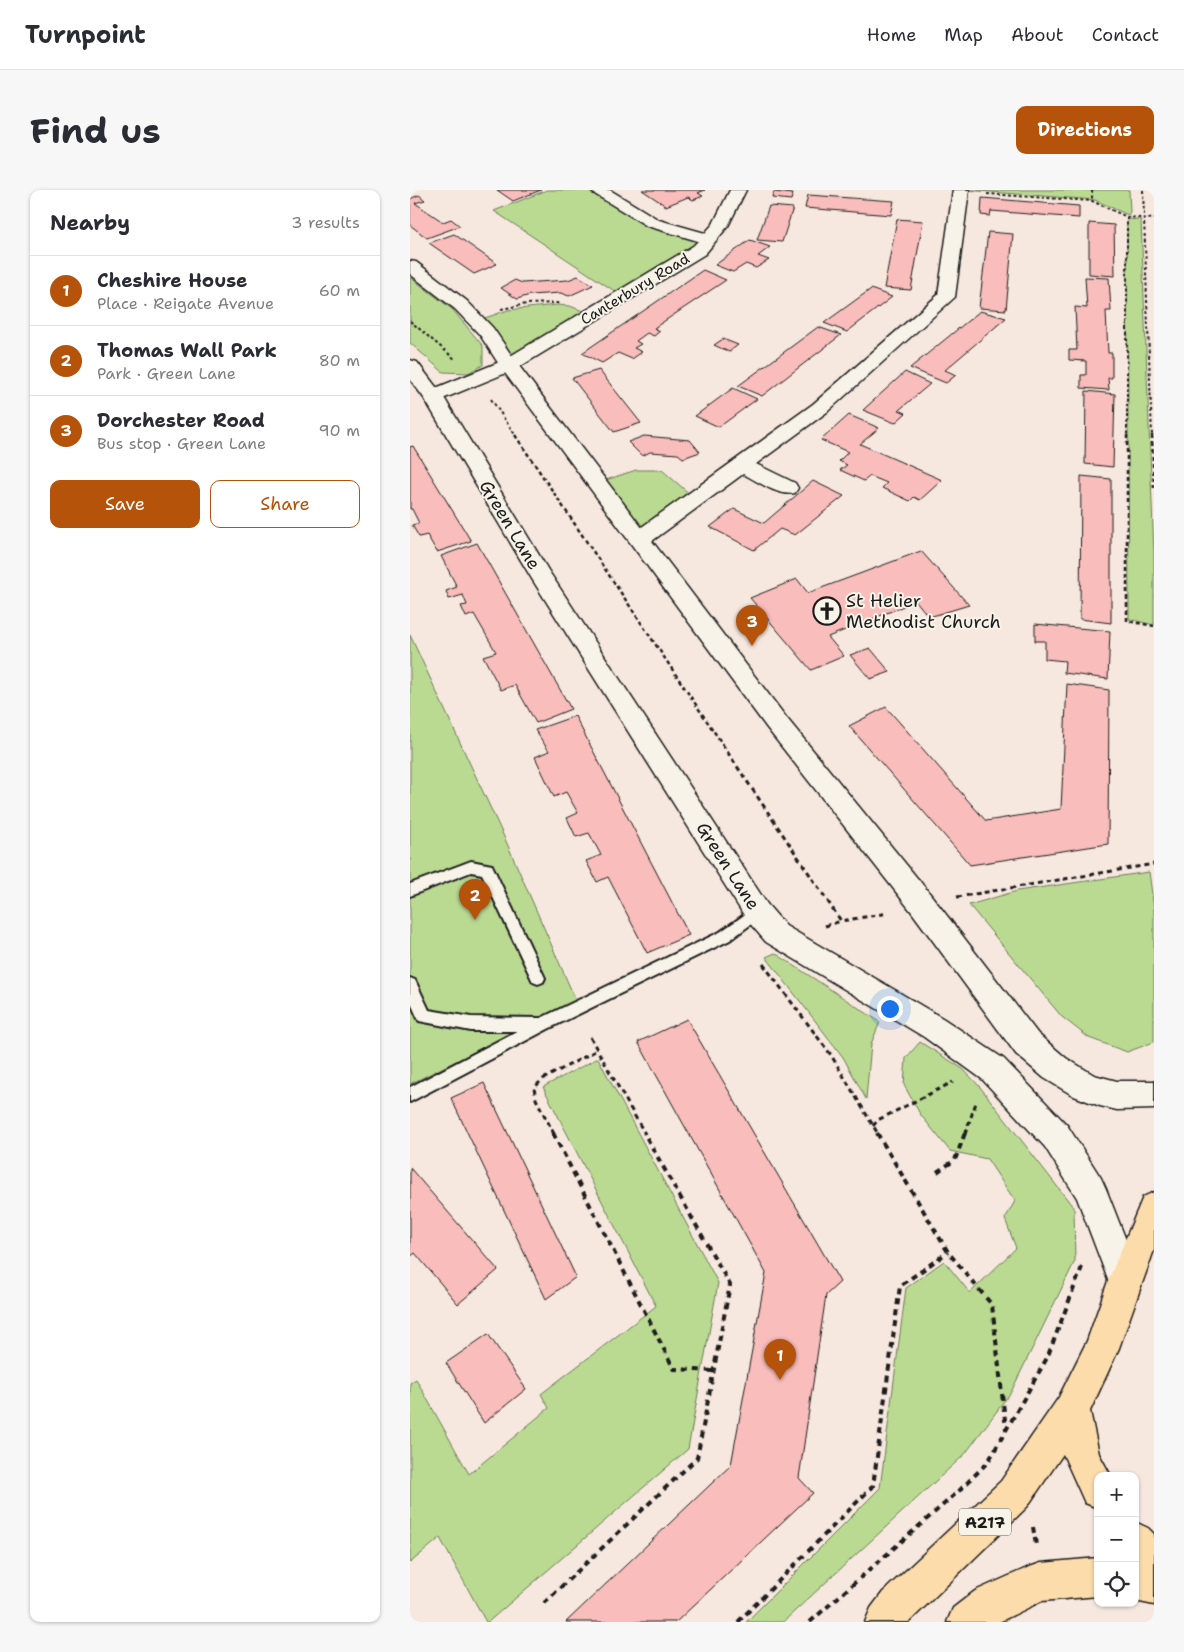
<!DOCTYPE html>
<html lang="en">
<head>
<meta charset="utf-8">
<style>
  body { margin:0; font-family:"Shantell Sans",sans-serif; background:#f7f7f7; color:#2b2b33 }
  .controls { position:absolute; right:15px; bottom:15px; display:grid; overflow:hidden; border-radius:10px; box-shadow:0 1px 4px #0004 }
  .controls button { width:45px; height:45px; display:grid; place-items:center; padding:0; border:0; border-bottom:1px solid #e1e1e2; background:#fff; color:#2b2b33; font:25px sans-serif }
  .you { position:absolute; left:479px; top:818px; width:18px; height:18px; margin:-12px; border:4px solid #fff; border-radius:50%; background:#1a73e8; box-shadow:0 0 0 8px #1a73e833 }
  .badge { display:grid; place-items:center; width:32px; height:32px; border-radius:50%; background:#b45309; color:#fff; font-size:16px; font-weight:700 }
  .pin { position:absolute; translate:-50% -41px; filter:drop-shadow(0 1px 2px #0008) }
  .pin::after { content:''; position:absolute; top:26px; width:18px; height:15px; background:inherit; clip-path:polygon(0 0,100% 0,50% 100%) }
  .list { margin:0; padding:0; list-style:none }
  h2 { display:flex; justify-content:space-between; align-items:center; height:65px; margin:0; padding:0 20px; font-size:21px }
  h2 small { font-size:16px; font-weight:400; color:#7c7c81 }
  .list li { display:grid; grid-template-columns:32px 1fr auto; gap:15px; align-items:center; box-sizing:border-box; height:70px; padding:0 20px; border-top:1px solid #e1e1e2 }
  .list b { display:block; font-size:19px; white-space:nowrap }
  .list p { margin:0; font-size:16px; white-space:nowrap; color:#7c7c81 }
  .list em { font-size:16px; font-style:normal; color:#7c7c81 }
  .actions { display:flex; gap:10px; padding:15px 20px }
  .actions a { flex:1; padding:11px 0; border:1px solid #b45309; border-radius:10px; text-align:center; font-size:18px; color:#b45309 }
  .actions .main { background:#b45309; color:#fff }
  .icon { flex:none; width:28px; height:28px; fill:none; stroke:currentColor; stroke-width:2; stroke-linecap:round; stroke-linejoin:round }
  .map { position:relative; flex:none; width:744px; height:1432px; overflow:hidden; border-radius:10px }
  header { display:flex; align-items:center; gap:30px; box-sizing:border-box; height:70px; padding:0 25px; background:#fff; border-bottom:1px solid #e1e1e2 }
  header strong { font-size:24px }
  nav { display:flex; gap:28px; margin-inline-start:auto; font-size:18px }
  .intro { display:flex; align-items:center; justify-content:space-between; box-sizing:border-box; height:120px; padding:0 30px }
  h1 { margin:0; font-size:35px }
  .button { padding:12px 22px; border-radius:10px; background:#b45309; color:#fff; font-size:18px; font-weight:700 }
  main { display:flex; gap:30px; padding:0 30px }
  aside { flex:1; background:#fff; border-radius:10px; box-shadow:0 1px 4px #0004 }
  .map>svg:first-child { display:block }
</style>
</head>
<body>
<header>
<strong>Turnpoint</strong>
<nav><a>Home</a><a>Map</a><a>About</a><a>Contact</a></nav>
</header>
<div class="intro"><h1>Find us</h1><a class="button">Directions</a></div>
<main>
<aside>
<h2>Nearby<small>3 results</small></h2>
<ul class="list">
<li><span class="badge">1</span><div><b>Cheshire House</b><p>Place · Reigate Avenue</p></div><em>60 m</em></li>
<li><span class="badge">2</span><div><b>Thomas Wall Park</b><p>Park · Green Lane</p></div><em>80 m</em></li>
<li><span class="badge">3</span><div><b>Dorchester Road</b><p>Bus stop · Green Lane</p></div><em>90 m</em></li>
</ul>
<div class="actions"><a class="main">Save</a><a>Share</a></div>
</aside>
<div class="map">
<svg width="744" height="1432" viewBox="0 0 744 1432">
  <rect width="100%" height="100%" fill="#f7e8df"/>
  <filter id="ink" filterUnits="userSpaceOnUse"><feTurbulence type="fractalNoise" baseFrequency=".02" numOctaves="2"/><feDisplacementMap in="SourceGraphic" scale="10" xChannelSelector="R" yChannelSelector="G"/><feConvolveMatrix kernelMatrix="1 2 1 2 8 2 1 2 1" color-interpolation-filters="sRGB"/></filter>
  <g filter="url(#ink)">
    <path fill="#bada92" stroke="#6b7b57" d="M137,0h47l107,50 -8,8 -74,46 -125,-83z
      M555,0h164l1,22 -2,3 -33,-15z
      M717,29l14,1 13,335v70l-25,-6z
      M0,87l42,32 31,37v19l-15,8 -25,-1 -33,-29z
      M147,115l13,1 18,7 -77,47 -29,-41 26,-9z
      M226,280h26l30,26 -51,35 -38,-50z
      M0,445l95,204 71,162 -166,83z
      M739,682l5,37v133l-27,10 -38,-14 -27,-21 -93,-112 48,-14z
      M365,763l105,69 -9,22 -5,55 -23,-42 -77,-100z
      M510,852l43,27 17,18 94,121 1,53 -64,131 -46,62 -182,168h-37l134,-134 26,-200 38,-27 26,32 46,-45 -11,-29 10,-18 -28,-42 -37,-8 -30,-37 -16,-29 2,-27z
      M188,868l120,225 -30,166 -200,173h-2l-46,-84 -30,25v-180l6,-4 53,95 80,-66 -8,-14 115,-88 -113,-219z"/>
    <path fill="#f9bdbb" stroke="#1c1c1c" d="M87,0h44l-28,11z
      M232,0h63l-7,3 5,3 -10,4 -5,-3 -22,9z
      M364,2l19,2 -2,6 -19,-2z
      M9,5l6,5 -10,3 28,19 8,-3 9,7 -33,12 -17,-13v-26z
      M398,5l86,6 -3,14 -86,-7z
      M572,8l97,8v12l-88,-7 -1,5 -9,-1z
      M359,16l24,2 -11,34 -25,-2z
      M487,29l26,2 -12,69 -27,-2z
      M679,33l25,2 1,51 -26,-2z
      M578,42l25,2 -7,76 -27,-2z
      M44,44l43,30 -23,10 -45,-31z
      M340,50l20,7 -12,9 11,4 -13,8 -10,-4 -13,8 -18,-7z
      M293,80l23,10 -72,48 6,3 -6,5 -7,-3 -11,8 5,3 -7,4 8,4 -10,7 -14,-6 -16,10 -20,-10z
      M168,86l15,9 -24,11 -8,-3 -31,2 -13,4 -16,-11 14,-8 7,3 46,-3z
      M675,87l24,1 2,33h-5l2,42h4v25h-4l1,12 -28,-2v-13h5v-14l-17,-1v-10h8l-2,-43 12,1z
      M461,99l21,8 -45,35 -23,-9z
      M570,121l26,7 -61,52 11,5 -10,8 -36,-15z
      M408,137l23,8 -79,61 -24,-10z
      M313,149l15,6 -9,7 -15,-7z
      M189,180l42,53 -27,9 -42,-54z
      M495,182l25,12 -31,26 7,3 -11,10 -32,-13z
      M323,198l24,11 -38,28 -24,-11z
      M676,201l29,3 -2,73 -28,-3z
      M439,225l30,13 -19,16 82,36 -22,20 -6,-3 -4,4 -28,-13 5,-5 -17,-7 -6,5 -24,-11 7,-5 -8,-4 9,-9 -27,-12z
      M234,246l46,4 10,12 -17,6 -5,-4 -28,-2 -8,4 -14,-14z
      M3,256l58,95 -34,11 -10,-17 -8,2 -7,-12 7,-2 -7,-14h-2v-62z
      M671,286l30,3v144l-31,-4z
      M403,291l31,15 -49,39 -15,-6 -26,21 -44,-23 24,-18 30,14z
      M67,353l94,166 -35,14 -21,-38 -14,5 -18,-34 13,-4 -22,-38 -8,3 -5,-11 6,-1 -4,-10 -14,4 -3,-8 11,-4 -16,-31z
      M511,361l48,54 -40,12 -13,-16 -88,36 16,19 -33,14 -61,-72 47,-19 11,14z
      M625,434l75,7 -2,48 -44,-6 1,-12 -20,-2v-18h-10z
      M460,458l20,24 -20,7 -20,-24z
      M657,494l42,6 -1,154 -138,21 -121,-139 37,-19 100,114 75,-12z
      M165,526l114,219 -42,18 -39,-76 -11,5 -11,-21 15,-6 -12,-22 -13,4 -9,-19 11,-5 -12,-21 -12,5 -19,-40 14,-6 -14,-21z
      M277,829l153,263 -14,13 -27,183 14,15 -137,129h-110l165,-157 35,-192 -128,-231z
      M74,893l92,194 -30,22 -95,-201z
      M0,978l88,102 -40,34 -43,-51 -5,4z
      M78,1144l38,55 -42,34 -38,-60z"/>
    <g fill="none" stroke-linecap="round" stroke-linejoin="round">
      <g stroke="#1c1c1c" stroke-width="4">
        <path id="service" d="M61,671l21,4 53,113 -2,4 -5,2 -5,-2 -51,-108 -11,-2 -61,24v-12z
          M347,716l5,2 2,4 -2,4 -32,24 -182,89 -138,73v-15l107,-56h-46l-52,-10 -9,-20v-23l5,2 14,30 42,7 70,1 179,-86z"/>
      </g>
      <g stroke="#1c1c1c" stroke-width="3">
        <path id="minor" d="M181,0h19l49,30 46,13 8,-9 17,-34h16l-18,36 -23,28 -189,115 -76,31 -7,2 -7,-2 -3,-4 3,-4 76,-31 191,-115 5,-5 -51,-15 -54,-33z
          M543,0h16l-14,107 -128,115 -71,52 39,19 3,5 -3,5c-17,4 -37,-12 -52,-19l-95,70 -8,2 -8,-2 -3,-5 3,-5 181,-130 125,-109z"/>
      </g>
      <g stroke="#1c1c1c" stroke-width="3">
        <path id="secondary" d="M0,71l6,1 51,39 26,27 23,34 269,354 146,179 107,139 28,24 28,17 23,6h37v28l-37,1 -17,-4 -26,-10 -30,-18 -28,-24 -105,-143 -144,-183 -265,-359 -22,-34 -25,-26 -45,-35z
          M0,170l7,2 26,34 105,174 219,334 19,22 158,93 60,40 63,66 34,53 5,11 36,92 -5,12 -12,5 -12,-5 -36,-95 -32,-51 -63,-68 -58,-42 -158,-95 -19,-22 -215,-341 -108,-181 -14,-19z"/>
      </g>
      <g stroke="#1c1c1c" stroke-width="3">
        <path id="trunk" d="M744,1002v58l-35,98 -29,63 9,43 12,22h-13v32l-13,-5 -22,-49 -36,53 -118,115h-44l6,-14 12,-16 118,-111 58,-84 28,-56 21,-60 35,-84z
          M725,1332l13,6 6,6v71l-19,-4z
          M688,1368v38l-56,5 -43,21h-52l6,-14 22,-17 52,-23 14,-5z"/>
      </g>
      <path stroke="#1c1c1c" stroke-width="2" stroke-dasharray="3 2.5" stroke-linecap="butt" d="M682,0v11
        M733,0l9,246
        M577,4l105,7 35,16 27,2
        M717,27v219
        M91,119l26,-5 32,-1
        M0,131l45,38
        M81,209l25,37"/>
      <path stroke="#1c1c1c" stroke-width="2.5" stroke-dasharray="4 3" stroke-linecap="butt" d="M105,245l208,310
        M717,245v186l27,5
        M742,245l2,55"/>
      <path stroke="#1c1c1c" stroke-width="3" stroke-dasharray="5 4" stroke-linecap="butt" d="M312,554l119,177 47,-8
        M547,707l197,-33
        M415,736l16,-5
        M353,774l68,91 47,79
        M180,847l55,97
        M463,936l5,-6 75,-38
        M144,944l-18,-35 -2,-11 9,-9 54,-29
        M555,944l12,-34"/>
      <path stroke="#1c1c1c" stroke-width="4" stroke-dasharray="6 5" stroke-linecap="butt" d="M143,943l121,236 40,2
        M467,943l71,119 44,53 14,124
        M527,982l18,-12 10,-27
        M623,1337l3,18
        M134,1413l153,-145 33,-173 -86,-152
        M328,1432l135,-136 27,-200 48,-34
        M400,1432l150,-132 28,-28 59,-104 35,-91"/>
      <use href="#service" fill="#f7f3e8" fill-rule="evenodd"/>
      <use href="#minor" fill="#f7f3e8" fill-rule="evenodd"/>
      <use href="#secondary" fill="#f7f3e8" fill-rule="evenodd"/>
      <use href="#trunk" fill="#fddcac" fill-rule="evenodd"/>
    </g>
  </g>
  <defs>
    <g id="church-ring" transform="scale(1.4375)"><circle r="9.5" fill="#f7f3e8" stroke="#1c1c1c" stroke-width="1.5"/><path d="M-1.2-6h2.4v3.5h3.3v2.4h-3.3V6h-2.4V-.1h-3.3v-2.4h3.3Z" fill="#1c1c1c"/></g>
  </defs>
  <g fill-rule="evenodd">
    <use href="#church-ring" x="417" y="421"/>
  </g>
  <g text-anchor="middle" stroke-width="4" stroke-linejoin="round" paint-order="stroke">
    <g font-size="15" fill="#1c1c1c" stroke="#f7f3e8">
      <text transform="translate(225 99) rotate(-31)" y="5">Canterbury Road</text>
    </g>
    <rect fill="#f7f3e8" stroke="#5e5c59" stroke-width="1" x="549" y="1318.5" width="52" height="27" rx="4"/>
    <g font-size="16" font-weight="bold" fill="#1c1c1c">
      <text x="575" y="1338">A217</text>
    </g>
    <g font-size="18" fill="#1c1c1c" stroke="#f7f3e8">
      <text transform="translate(100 335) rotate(59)" y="6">Green Lane</text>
      <text transform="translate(318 676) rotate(57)" y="6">Green Lane</text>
    </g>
    <g font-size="18" fill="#1c1c1c" stroke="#f7f3e8" text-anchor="start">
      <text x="436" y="417">St Helier<tspan x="436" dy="21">Methodist Church</tspan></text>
    </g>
  </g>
</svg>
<div class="controls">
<button>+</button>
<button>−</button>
<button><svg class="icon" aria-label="locate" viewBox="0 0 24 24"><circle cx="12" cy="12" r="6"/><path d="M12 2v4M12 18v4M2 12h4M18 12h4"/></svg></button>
</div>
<div class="you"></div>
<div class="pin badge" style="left:370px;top:1190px">1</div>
<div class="pin badge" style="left:65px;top:730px">2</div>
<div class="pin badge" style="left:342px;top:456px">3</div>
</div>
</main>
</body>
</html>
